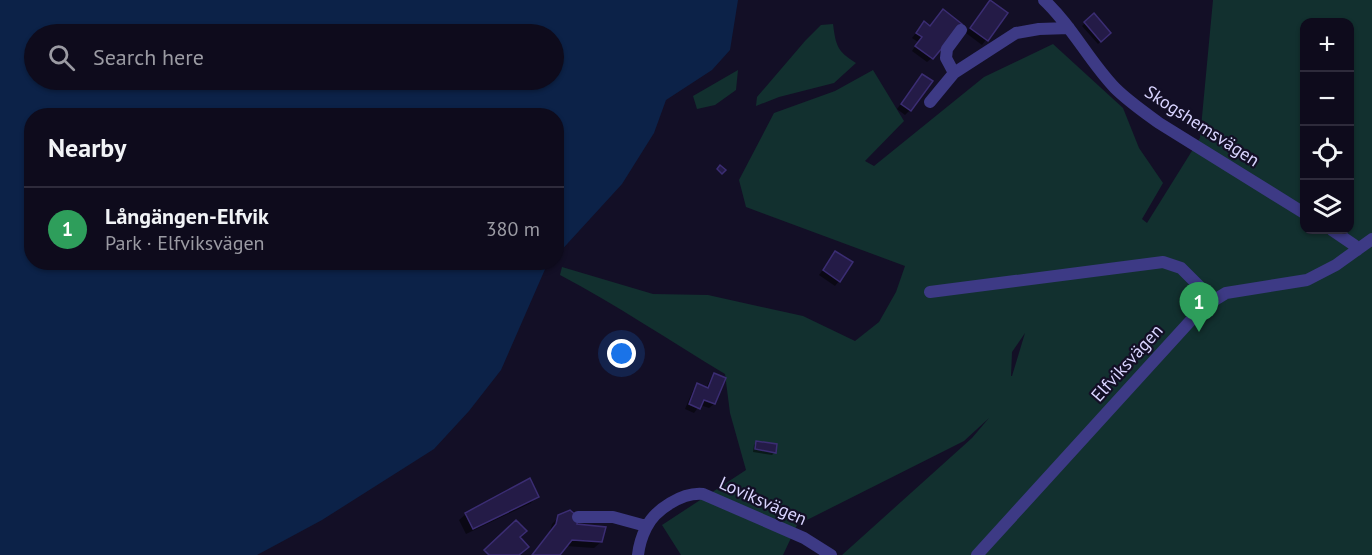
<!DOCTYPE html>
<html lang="en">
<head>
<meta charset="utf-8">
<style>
  body { margin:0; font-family:"PT Sans",sans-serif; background:#171425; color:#f1f3f6 }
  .controls { position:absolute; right:18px; top:18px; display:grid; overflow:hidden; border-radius:12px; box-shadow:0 2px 4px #0004 }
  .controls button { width:54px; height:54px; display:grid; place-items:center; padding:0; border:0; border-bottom:2px solid #2e2b3b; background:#0e0b1c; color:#f1f3f6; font:30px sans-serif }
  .you { position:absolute; left:622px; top:354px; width:21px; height:21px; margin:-15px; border:4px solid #fff; border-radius:50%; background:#1a73e8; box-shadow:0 0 0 9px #1a73e833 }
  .badge { display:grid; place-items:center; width:39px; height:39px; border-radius:50%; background:#00e5ff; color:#fff; font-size:20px; font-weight:700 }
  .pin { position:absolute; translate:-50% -50px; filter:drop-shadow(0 2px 3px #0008) }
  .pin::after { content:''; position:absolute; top:32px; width:21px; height:18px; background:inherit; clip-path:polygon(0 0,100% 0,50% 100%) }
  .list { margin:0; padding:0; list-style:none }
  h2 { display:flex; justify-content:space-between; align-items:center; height:78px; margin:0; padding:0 24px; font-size:26px }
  h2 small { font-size:20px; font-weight:400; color:#9b9ba3 }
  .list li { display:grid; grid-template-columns:39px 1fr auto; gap:18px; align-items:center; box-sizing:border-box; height:84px; padding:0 24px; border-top:2px solid #2e2b3b }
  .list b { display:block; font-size:22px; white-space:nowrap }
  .list p { margin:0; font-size:20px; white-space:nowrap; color:#9b9ba3 }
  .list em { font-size:20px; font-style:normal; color:#9b9ba3 }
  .icon { flex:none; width:33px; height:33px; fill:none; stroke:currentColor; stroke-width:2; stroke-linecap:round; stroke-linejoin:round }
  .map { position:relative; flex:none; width:1372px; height:555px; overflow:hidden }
  .search { position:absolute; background:#0e0b1c; box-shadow:0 2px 4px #0004; left:24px; top:24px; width:540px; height:66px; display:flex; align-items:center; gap:15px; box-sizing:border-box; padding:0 21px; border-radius:33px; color:#9b9ba3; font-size:22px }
  .panel { position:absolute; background:#0e0b1c; box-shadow:0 2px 4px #0004; left:24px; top:108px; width:540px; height:162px; border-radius:24px }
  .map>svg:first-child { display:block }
</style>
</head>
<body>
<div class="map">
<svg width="1372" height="555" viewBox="0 0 1372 555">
  <rect width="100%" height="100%" fill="#130f26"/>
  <path fill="#12302f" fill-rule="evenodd" d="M1213,0h159v555h-530l130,-117 17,-20 -25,23 -167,84 -14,30h-102l-19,-30 84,-55 -16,-57 -5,-39c-55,-33 -108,-69 -165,-99l2,-8 91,27 55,1 95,21 52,25 24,-19 17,-30 9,-26 -159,-59 -7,-27 35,-67 61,-22 38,-21 31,51 -39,40 9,5 110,-89 69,-33 70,64 16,40 24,35 -21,36 5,4 53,-85zM1304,22h46v208h-46zM1025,333l-13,43h-1l1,-24z
    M833,24c3,22 4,27 23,39l-22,20 -55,14 -23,9 1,-9 48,-56 16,-16z
    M738,70l-2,20 -21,15 -18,4 -4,-13z"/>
  <path fill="#0c2248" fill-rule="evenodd" d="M0,0h738l-8,50 -18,20 -46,30 -12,33 -32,51 -65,71 -1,-139h-524v146l518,1 -4,4 -45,103 -32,41 -35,38 -112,71 -65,35h-257zM34,34h520v46h-520z"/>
  <path fill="#0007" d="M985,6l21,7 -24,32 -16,-12z
    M1094,15l15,18 -11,11 -16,-18z
    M920,28l12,30 -5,4 -15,-11 6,-9 -6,-4z
    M918,81l-8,29 -5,5 -8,-6z
    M836,253l3,28 -4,5 -16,-11z
    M714,375v29l-5,4 -9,-3 -6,8 -9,-4 8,-19 5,-5 8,3 4,-8z
    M757,442l18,10 -3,3 -19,-3 1,-7z
    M537,496l-6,7 -65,31 -7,-14 7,-6z
    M559,517l17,8 25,17 -7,6 -28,-2 -7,9h-27l18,-23 2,-8z"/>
  <path fill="#241b47" stroke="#3b2d73" stroke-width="1.5" d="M990,0l18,13 -20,28 -18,-13z
    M943,9l19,15 -29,35 -18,-13 7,-9 -6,-4 8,-12 6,5z
    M1094,13l17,20 -10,9 -17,-20z
    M922,74l11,7 -22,30 -10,-7z
    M720,165l6,5 -4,4 -5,-5z
    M835,251l18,11 -13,20 -17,-12z
    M714,373l12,5 -11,26 -11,-4 -4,9 -11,-5 8,-21 11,5z
    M756,441l21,3 -1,9 -21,-4z
    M530,478l9,19 -66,32 -8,-16z
    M570,510l8,7 -1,7 29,3 -4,15 -30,-2 -12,15h-28l24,-31 2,-9z
    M516,520l11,11 -7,6 9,10 -10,8h-30l-5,-5z"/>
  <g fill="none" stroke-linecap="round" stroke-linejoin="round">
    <path stroke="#3d3a85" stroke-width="12" d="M1044,0c28,26 45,61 71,88 13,13 29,24 44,35l145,90
      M954,73l-8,-15 1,-9 14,-19
      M930,102l24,-29 62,-40 23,-4 30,-1
      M1332,230l22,15 3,5
      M930,292l233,-30 18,6 32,32
      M578,517h35l33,9
      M638,555c1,-9 4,-19 8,-27 9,-19 37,-36 57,-34l101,44 27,17
      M977,555l226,-248 23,-14 81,-13 29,-15 36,-26"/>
  </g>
  <g text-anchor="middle" stroke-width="4.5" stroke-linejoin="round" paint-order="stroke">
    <g font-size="18" fill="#d9d4ff" stroke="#130f26">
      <text transform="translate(1202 126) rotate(33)" y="6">Skogshemsvägen</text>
      <text transform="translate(1127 363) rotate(-48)" y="6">Elfviksvägen</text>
      <text transform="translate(763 501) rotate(24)" y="6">Loviksvägen</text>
    </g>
  </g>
</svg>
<div class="controls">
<button>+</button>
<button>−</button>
<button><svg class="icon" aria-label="locate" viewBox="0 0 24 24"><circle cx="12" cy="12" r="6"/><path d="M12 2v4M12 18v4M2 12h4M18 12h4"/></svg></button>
<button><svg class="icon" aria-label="layers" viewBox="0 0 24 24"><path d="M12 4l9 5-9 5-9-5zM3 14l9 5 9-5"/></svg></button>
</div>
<div class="you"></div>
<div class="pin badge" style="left:1199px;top:332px;background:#2e9e5b">1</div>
<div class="search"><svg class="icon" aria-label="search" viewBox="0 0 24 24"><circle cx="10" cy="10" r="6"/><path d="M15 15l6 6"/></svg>Search here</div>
<section class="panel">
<h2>Nearby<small></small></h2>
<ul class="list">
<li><span class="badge" style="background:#2e9e5b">1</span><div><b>Långängen-Elfvik</b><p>Park · Elfviksvägen</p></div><em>380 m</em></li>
</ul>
</section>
</div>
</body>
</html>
